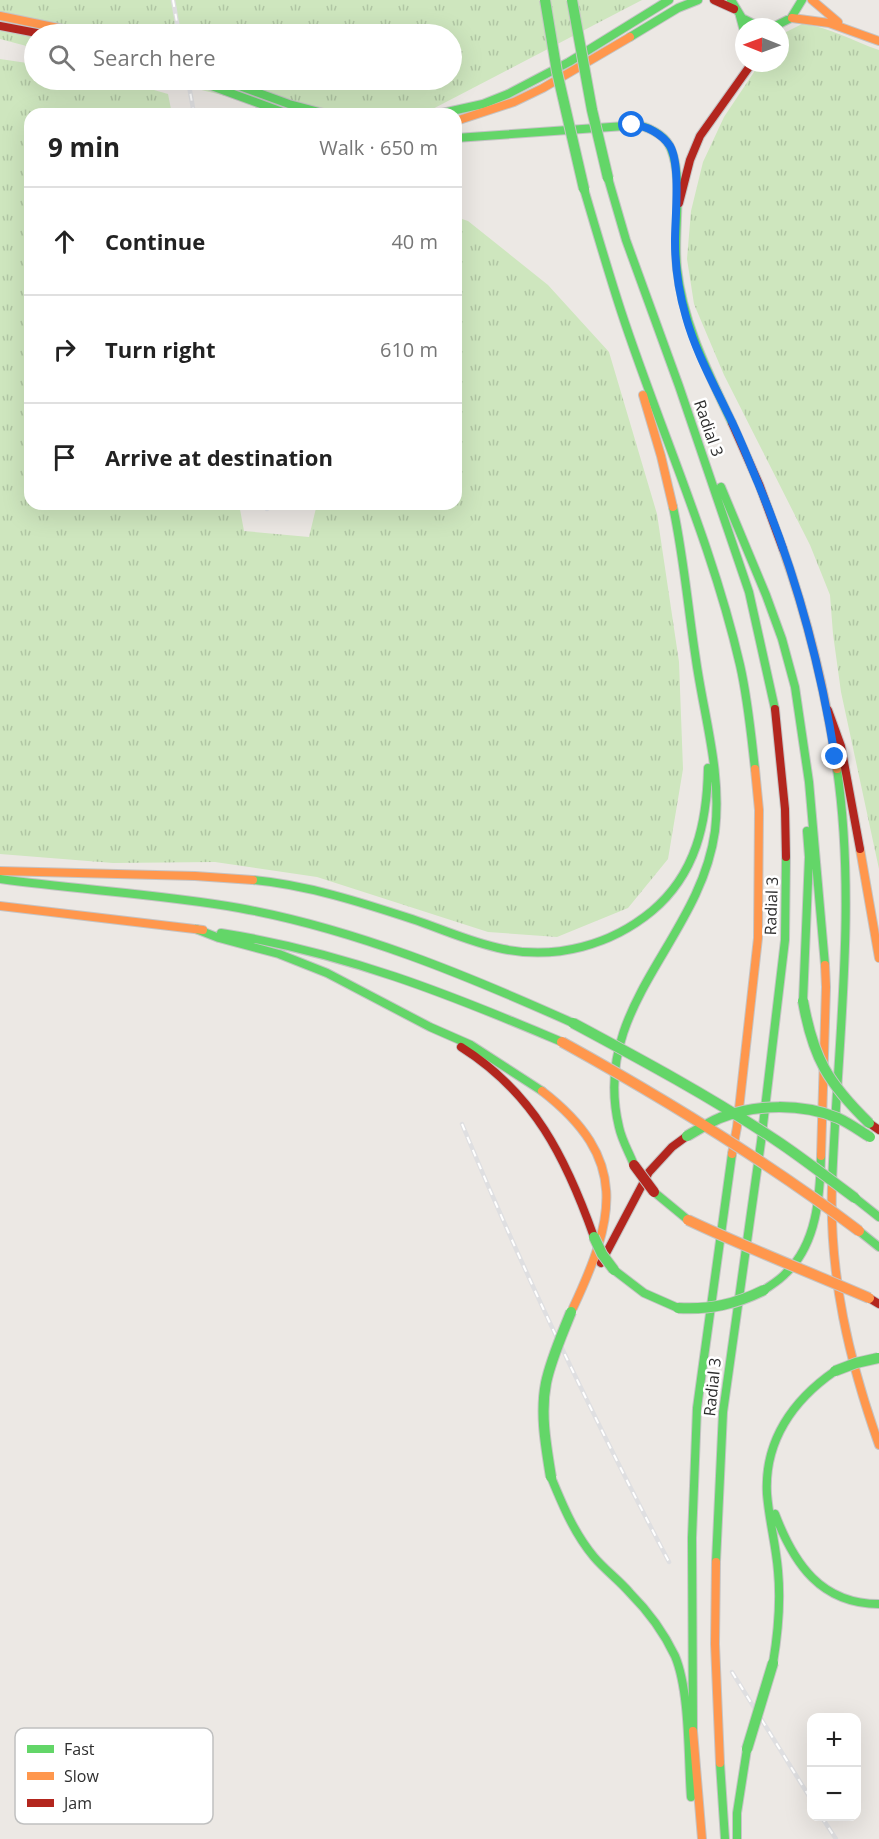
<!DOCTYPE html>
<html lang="en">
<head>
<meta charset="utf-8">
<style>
  body { margin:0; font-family:"Open Sans",sans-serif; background:#f6f6f6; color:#222 }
  .controls { position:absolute; right:18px; bottom:18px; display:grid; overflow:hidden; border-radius:12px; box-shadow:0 6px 24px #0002 }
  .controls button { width:54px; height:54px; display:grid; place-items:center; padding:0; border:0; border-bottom:2px solid #e0e0e0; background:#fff; color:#222; font:30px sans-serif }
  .compass { position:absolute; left:735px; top:18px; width:54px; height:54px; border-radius:50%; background:#fff; box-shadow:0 6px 24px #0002; rotate:271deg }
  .stop { position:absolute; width:18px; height:18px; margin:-14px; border:4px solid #1a73e8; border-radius:50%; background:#fff }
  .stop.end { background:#1a73e8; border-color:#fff; box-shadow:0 2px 6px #0008 }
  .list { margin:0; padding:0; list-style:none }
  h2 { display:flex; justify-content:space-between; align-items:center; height:78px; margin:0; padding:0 24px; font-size:26px }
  h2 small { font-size:20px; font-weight:400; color:#767676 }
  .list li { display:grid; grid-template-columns:39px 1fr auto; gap:18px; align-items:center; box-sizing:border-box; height:108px; padding:0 24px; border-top:2px solid #e0e0e0 }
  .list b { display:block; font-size:22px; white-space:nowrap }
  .list em { font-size:20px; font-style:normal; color:#767676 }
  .icon { flex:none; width:33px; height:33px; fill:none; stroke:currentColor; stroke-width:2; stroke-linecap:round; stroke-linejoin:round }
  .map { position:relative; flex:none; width:879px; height:1839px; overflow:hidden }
  .search { position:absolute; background:#fff; box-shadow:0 6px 24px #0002; left:24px; top:24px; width:438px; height:66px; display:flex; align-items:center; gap:15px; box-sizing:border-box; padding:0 21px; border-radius:33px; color:#767676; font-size:22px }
  .panel { position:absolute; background:#fff; box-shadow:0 6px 24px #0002; left:24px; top:108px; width:438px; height:402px; border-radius:18px }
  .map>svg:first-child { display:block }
</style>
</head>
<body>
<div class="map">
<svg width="879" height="1839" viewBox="0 0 879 1839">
  <defs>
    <pattern id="grass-tufts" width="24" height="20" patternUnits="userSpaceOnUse" patternTransform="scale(1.5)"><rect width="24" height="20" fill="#cee6be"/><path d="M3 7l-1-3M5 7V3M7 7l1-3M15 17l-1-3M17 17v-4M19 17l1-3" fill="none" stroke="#b1c6a4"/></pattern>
  </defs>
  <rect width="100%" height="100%" fill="#ece8e4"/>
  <path fill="url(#grass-tufts)" d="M0,0h642l-219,114h-125l-137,-34h291v-46h-418v14l-34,-9z
    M802,24c28,3 50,17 77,26v819l-38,-177 -8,-58 -3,-39 -20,-50 -86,-170 -30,-71 -7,-45 4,-48 12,-49 21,-45 36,-54h20v-28z
    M0,59l34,5v16h85l49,14 4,20h-142v390h209l5,27 65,6 8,-33h139v-287l12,4 80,64 61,67 48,162 22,148 4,107 -15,90 -40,49 -71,29 -69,-5 -171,-55 -102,-15 -102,1 -113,-9z"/>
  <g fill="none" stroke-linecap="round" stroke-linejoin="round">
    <g stroke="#c5c4c5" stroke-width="10">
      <path id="fast" d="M731,0l11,18 18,9
        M740,16l4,15
        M773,27l18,-9 11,-18
        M630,37l48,-29 20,-8
        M195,80l93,34
        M223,80l66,24 38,10
        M438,114l45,-10 25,-10 61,-32 100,-62
        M456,138l183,-13c13,4 27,11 32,24 13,32 2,84 6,119 6,56 31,104 55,155
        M608,178l18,62 53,146 70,206 26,117
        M584,189c12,41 24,82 37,122 39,119 91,232 119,354 8,35 11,69 15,104
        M721,487l45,108 16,44 13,48 14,95 16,183
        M0,879c79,11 160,15 239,29 116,21 227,67 334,115
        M253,880c54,5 107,22 159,39 30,10 60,24 91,30 53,11 108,-4 149,-38 44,-37 55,-88 56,-143
        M196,929l23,9 60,16 48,19 103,54 41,18 71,46
        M221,933c122,19 228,61 341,109
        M803,1001l6,-144 -2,-26
        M634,1165c-5,-13 -12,-24 -15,-38 -29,-121 81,-186 96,-296 7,-58 -11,-114 -19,-171 -8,-51 -12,-102 -23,-153
        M832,1185c5,-139 25,-278 5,-416
        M654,1192l34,28
        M855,1198l24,19
        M859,1231l20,16
        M614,1270l30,23 34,15
        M764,1290c7,-5 16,-10 22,-17 31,-29 34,-77 35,-117
        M551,1477c12,29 23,56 43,80 11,13 25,23 36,36 18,18 34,40 45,63 15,36 13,101 16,141
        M775,1514c19,50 46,90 104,90
        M716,1562l7,-150 38,-270 24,-202 1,-83
        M773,1663c5,-30 8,-61 5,-92 -2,-26 -9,-51 -11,-77 -3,-53 26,-94 68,-123
        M693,1731l-1,-193 5,-130 35,-254
        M720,1763l5,76
        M737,1839v-26l10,-64"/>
    </g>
    <g stroke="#c5c4c5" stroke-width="10">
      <path id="slow" d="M812,0l26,22
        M0,16l87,18
        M792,18l37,5 50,18
        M456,121l58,-19 29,-14 87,-51
        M643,395l18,61 12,51
        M783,549c25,71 43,145 54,220
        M860,849l19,109
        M0,871l195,5 58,4
        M0,906l203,24
        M542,1091c88,68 73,127 31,217
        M732,1154l5,-27 21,-189 1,-128 -4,-41
        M821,1156l5,-169 -1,-22
        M832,1185c-3,91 17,175 47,260
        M716,1562l-1,82 5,119
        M693,1731l9,108"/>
    </g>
    <g stroke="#c5c4c5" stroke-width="10">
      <path id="jam" d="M714,0l20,9
        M0,26l42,8
        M679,203l11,-43 10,-24 52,-73
        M732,423l27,61 24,65
        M775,709l10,100 1,48
        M828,710l13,36 19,103
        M461,1047c73,46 105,111 133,190
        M869,1123l10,7
        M601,1263l48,-91 23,-25 15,-11
        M869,1298l10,6"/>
    </g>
    <use href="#fast" stroke="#63d668" stroke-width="8"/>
    <use href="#slow" stroke="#ff974d" stroke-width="8"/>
    <use href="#jam" stroke="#b3261e" stroke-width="8"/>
    <g stroke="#dfdfe1" stroke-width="4.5">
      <path id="rail" d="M173,0l6,34
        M188,80l6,34
        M266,504l1,5
        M462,1124c62,150 132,295 207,438
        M732,1672l80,129
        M821,1816l15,23"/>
    </g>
    <use href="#rail" stroke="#fff" stroke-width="2" stroke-dasharray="7" stroke-linecap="butt"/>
    <g stroke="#c6c5c4" stroke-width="12" stroke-linecap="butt">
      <path id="fast-bridge" d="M545,0l12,72 27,117
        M572,0l20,110 16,68
        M803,1001c10,57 25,82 66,122
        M573,1023c69,37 138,74 204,118 27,18 52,38 78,57
        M687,1136c11,-6 21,-13 33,-18 36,-14 81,-15 118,0 11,5 22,13 32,19
        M594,1237l8,17 12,16
        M678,1308c32,2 58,-4 86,-18
        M835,1371l21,-8 22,-5
        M551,1477c-5,-31 -11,-63 -5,-94 5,-24 16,-48 25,-71
        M747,1749l26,-86"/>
    </g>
    <g stroke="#c6c5c4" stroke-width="12" stroke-linecap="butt">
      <path id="slow-bridge" d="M562,1042c103,57 203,118 297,189
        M688,1220c59,28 121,52 181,78"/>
    </g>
    <g stroke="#c6c5c4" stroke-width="12" stroke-linecap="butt">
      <path id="jam-bridge" d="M634,1165l20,27"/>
    </g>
    <use href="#fast-bridge" stroke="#63d668" stroke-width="10"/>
    <use href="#slow-bridge" stroke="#ff974d" stroke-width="10"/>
    <use href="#jam-bridge" stroke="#b3261e" stroke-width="10"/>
  </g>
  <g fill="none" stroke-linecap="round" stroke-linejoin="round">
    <path stroke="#1a73e8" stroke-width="8" d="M632,125c14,0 30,9 38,21 11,19 5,72 5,95 0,25 4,52 11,76 9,33 26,64 41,95 12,23 21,47 31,71 37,88 62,180 77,274"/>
  </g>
  <g text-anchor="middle" stroke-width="5" stroke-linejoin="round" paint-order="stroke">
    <g font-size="16" fill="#2e2e2e" stroke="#fff">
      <text transform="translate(709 428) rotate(71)" y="6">Radial 3</text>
      <text transform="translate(771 906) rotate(-88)" y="6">Radial 3</text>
      <text transform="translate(712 1387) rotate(-84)" y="6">Radial 3</text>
    </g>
  </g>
  <rect x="15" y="1728" width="198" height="96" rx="9" fill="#fff" stroke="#c0c0c0" stroke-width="1.5"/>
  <rect x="27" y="1745" width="27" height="8" fill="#63d668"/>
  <rect x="27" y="1772" width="27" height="8" fill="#ff974d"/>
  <rect x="27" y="1799" width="27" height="8" fill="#b3261e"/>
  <g font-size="16" fill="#2e2e2e">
    <text x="64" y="1755">Fast</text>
    <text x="64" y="1782">Slow</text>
    <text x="64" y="1809">Jam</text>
  </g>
</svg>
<div class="controls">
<button>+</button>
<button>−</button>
</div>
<svg class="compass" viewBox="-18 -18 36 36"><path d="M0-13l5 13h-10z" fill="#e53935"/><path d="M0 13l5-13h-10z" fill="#767676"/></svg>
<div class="stop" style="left:632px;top:125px"></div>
<div class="stop end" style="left:835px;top:757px"></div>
<div class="search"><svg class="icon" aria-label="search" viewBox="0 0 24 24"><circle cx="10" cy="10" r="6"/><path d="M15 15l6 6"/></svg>Search here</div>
<section class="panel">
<h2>9 min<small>Walk · 650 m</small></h2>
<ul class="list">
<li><svg class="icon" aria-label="ahead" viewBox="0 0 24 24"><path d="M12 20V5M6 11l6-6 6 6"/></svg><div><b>Continue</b></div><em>40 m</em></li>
<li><svg class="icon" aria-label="right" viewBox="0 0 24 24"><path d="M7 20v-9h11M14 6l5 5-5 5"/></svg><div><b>Turn right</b></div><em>610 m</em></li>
<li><svg class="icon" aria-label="arrive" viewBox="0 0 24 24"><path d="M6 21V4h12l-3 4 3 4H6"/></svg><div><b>Arrive at destination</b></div></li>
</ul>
</section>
</div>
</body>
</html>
